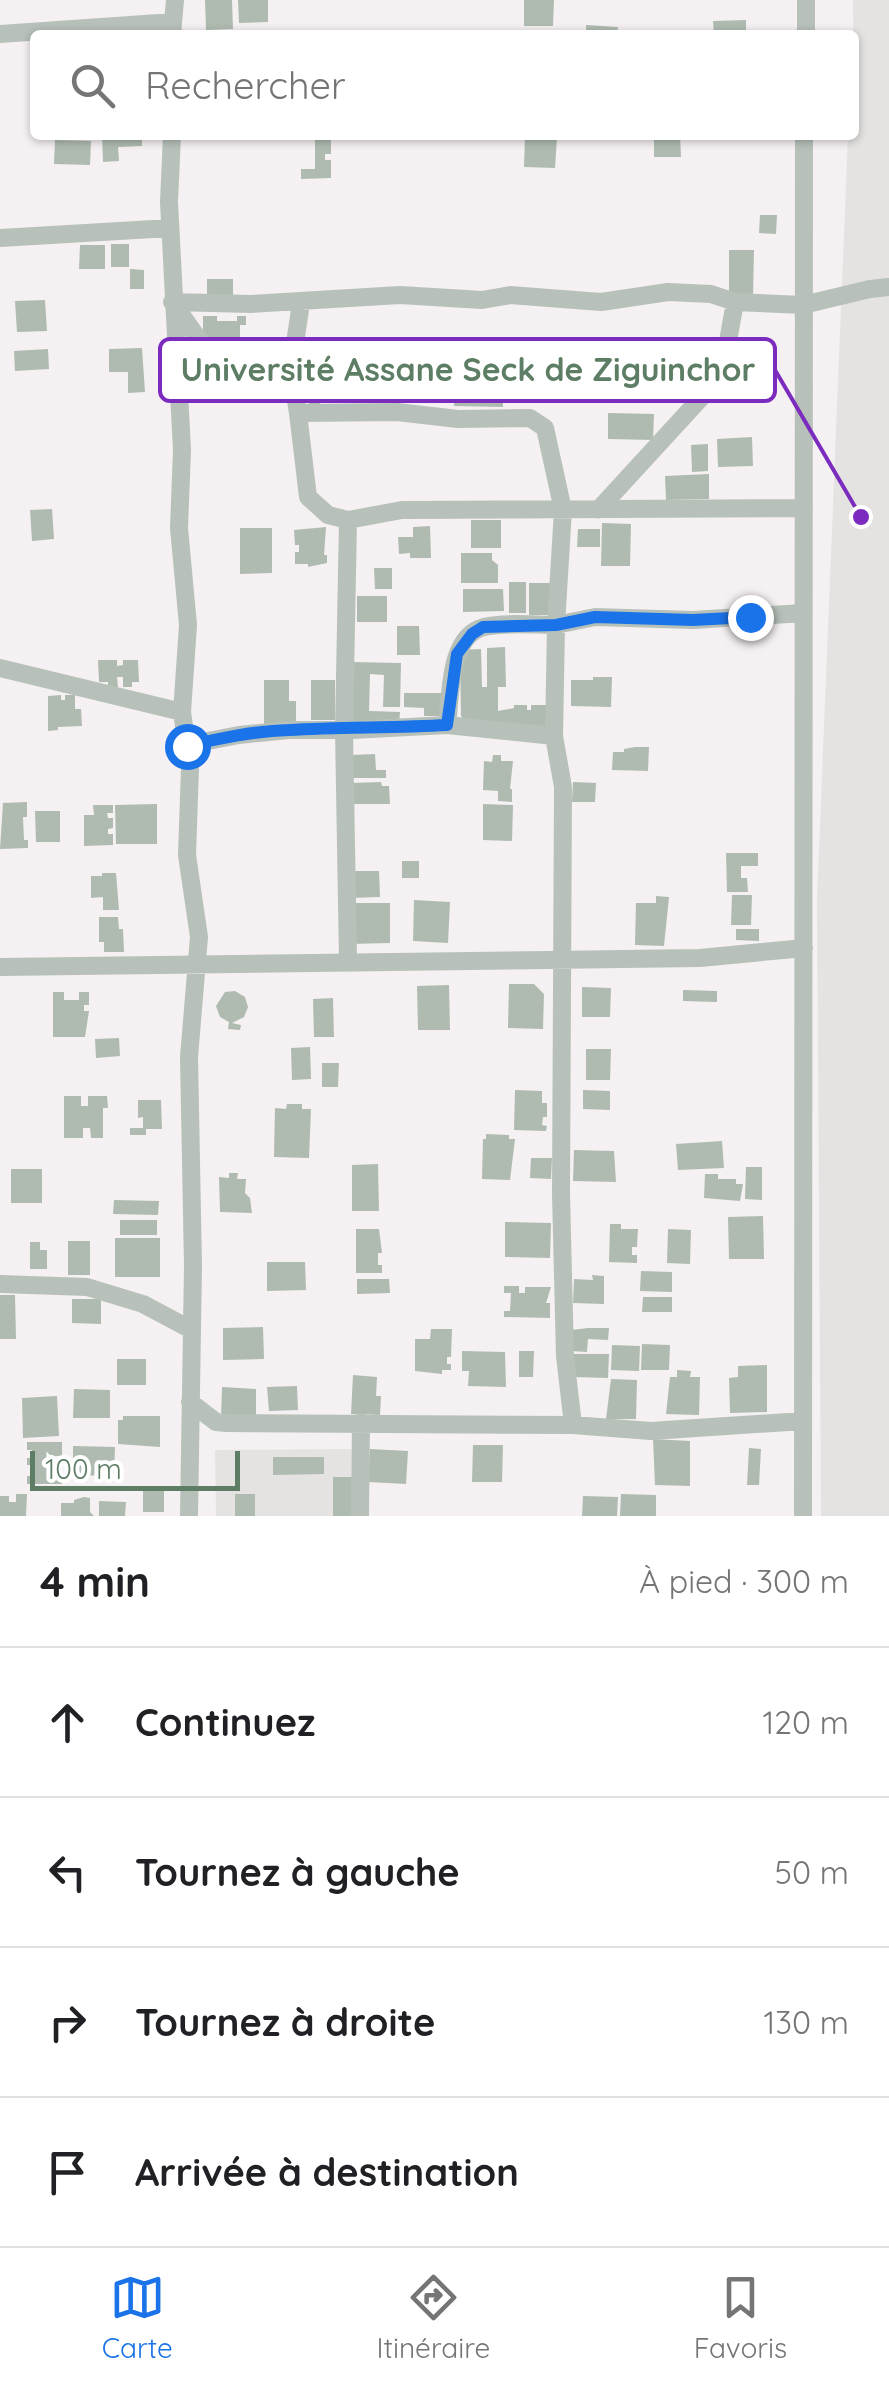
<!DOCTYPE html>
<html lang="fr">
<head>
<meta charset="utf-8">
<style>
  body { margin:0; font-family:Quicksand,sans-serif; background:#f2f2f2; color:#202124 }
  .scale { position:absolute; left:30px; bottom:25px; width:210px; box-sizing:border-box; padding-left:10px; border:5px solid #5d7d64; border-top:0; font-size:28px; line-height:35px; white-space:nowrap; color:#5d7d64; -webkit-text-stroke:8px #fff; paint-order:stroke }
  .stop { position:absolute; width:30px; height:30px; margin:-22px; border:8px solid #1a73e8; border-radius:50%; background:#fff }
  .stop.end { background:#1a73e8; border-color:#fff; box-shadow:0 2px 10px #0008 }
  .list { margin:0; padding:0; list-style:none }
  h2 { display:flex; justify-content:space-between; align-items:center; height:130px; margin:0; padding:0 40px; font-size:42px }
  h2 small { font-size:32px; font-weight:400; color:#757577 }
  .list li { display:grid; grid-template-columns:65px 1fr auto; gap:30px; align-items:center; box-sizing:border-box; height:150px; padding:0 40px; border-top:2px solid #e0e0e0 }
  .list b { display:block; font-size:38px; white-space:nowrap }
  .list em { font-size:32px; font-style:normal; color:#757577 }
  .icon { flex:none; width:55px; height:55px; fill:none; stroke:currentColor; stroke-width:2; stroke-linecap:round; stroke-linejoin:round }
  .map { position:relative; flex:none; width:889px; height:1516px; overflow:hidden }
  .search { position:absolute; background:#fff; box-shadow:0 2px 8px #0004; left:30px; right:30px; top:30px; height:110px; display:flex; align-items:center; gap:25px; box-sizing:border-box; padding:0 35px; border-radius:10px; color:#757577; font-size:38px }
  .sheet { height:730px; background:#fff }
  nav { display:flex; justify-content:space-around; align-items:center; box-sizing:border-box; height:140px; border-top:2px solid #e0e0e0; background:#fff; font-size:28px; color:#757577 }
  nav a { display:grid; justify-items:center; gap:5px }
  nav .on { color:#1a73e8 }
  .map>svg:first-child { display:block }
</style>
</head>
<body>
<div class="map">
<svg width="889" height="1516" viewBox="0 0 889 1516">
  <rect width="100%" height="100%" fill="#f5f0f1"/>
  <path fill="#e5e3e2" d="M853,0h36v1516h-68l-4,-617 31,-764h6z
    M352,1449l-1,67h-135l-1,-66z"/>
  <path fill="#afbbb0" d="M205,0h27l1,29 -27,1z
    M238,0h30v22l-29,1z
    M524,0h30l-1,26h-29z
    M746,20v15h-32l-1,-14z
    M586,25l32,2 -1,8h-31z
    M102,135h40v11l-24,1 1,14 -16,1z
    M315,135l16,2v17h-6v6h6v18l-30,1v-10h14z
    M654,135h26l1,22h-27z
    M525,136l32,1 -2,31 -31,-1z
    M55,140l36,1 -1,24 -36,-1z
    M760,215h17l-1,19 -17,-1z
    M111,244h18v23h-18z
    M80,245h25v24h-26z
    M729,250h25l-1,47h-24z
    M130,269l14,1v19h-14z
    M207,279h26v21h-26z
    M45,300l2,31 -30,1 -2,-31z
    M203,316h14v5h20v-5h9v9h-6v16h-10v5h-27z
    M142,348l3,44 -17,1v-21h-19v-23z
    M48,349l1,20 -34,2 -1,-20z
    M314,363l24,1v10h4l-1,22h-12v5h-9v7h-11v-30l5,1z
    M455,374h17v8h6v-7h15v18h10v14l-49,-1z
    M608,413l46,1 -1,26 -45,-1z
    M752,437l1,29 -35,1 -1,-28z
    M708,444v27l-16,1 -1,-27z
    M709,474v25l-43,1 -1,-24z
    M52,509l2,30 -22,2 -2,-31z
    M471,520h30v28h-30z
    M602,523l29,1 -1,42h-29z
    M430,526l1,32h-21v-5l-11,1 -1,-17h15v-10z
    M326,527l-2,28h3v8l-19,4v-3h-13v-12h4v-7h-4l-1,-15z
    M240,528h32v45l-32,1z
    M578,529h22v18h-23z
    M461,553h31v7l6,5v18h-37z
    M374,568h18v21h-17z
    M509,582h17v31h-17z
    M529,583h21v32h-21z
    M463,589h40l1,22 -41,1z
    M357,596h30v26h-30z
    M397,626h22l1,29h-23z
    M505,647l1,40h-8v24l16,-3v-3h13v5h4v-5h15l2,23 -80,-3 -7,-9 -1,-66 21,-1 1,38h5v-39z
    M98,660h19v6l6,-1v-5h15l1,22h-7v5h-9v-10h-6l1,10h-10v-5h-9z
    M351,662l50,1 -1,44h-17l1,-32 -14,-1 -1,37 31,1 -1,13 -49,-2z
    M593,677h19l-1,30 -40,-1v-26h22z
    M264,680h25v21h7v25l-32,1z
    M311,680h24v40h-24z
    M404,693h40l1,23h-21v-8l-20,-1z
    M61,695v5h4v-5h10v14h6l1,17 -24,1v3l-10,1v-35z
    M635,747h14l-1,24 -36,-1 1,-18h11v-3z
    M375,754l1,16h10v8h-34v-23z
    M493,755h8v6h12l-3,28h2v13l-14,-1v-10l-15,-1 1,-29 8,1z
    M381,782l1,4h7l1,18h-39v-21z
    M573,782l23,1 -1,19h-23z
    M27,802v15h-4l1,23h4v8l-28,1 3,-46z
    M157,804v40h-41l-1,-39z
    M483,804l30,1 -1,36 -29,-1z
    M93,805h20v8h-6l1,5h5v10l-5,1v5h5v11l-29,1v-31h10z
    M35,811h25v31h-24z
    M726,853h32v13h-17v12h6l1,14h-21z
    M402,861h17v17h-17z
    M349,871h30l1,26 -31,1z
    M102,873h14l3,37h-16v-13l-12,1v-22h11z
    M732,895h20l-1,30h-20z
    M656,896l13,1 -5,49 -29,-1 1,-42h20z
    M414,900l36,2 -2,41 -35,-2z
    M349,903h41v40l-40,1z
    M99,917h19l1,12h4l1,23h-20v-10h-5z
    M736,929h23v12l-23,-1z
    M509,984h25l10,10 -1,35 -35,-1z
    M449,985l1,45h-32l-1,-44z
    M582,987l29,1 -1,29h-28z
    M683,990l34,1v11l-34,-1z
    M235,991l10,6 3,10 -4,10 -12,6 9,2 -1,5 -12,-1 1,-7 -9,-5 -4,-11 9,-14z
    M53,992h11v8h15v-8h10v13h-5v6h5l-4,26h-32z
    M333,998l1,39h-20l-1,-38z
    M119,1038l1,18 -24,2 -1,-19z
    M310,1047l1,32 -19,1 -1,-32z
    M586,1049h25l-1,31h-24z
    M322,1063h17l-1,24h-16z
    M515,1090l27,1v12h5v14h-4l-1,8 5,1 -1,5 -32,-1z
    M583,1090l27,1v19l-27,-1z
    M64,1096h17v10h7v-10h19l1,12h-5v30h-12l-1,-10h-7v10h-19z
    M138,1100h23l1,29h-16v6h-16v-7h13v-11l-5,1z
    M287,1104h15v5h9l-2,49 -35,-1 1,-49 11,1z
    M486,1134l23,1v4h6l-5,41 -28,-1 1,-40h3z
    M722,1141l2,27 -46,2 -2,-26z
    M574,1150l40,1 2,31 -43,-1z
    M531,1158h21l-1,21 -21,-1z
    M378,1164l1,47h-27v-46z
    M746,1167h16v33l-17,-1z
    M11,1169h31v34h-31z
    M229,1173h9l-1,6h9l-1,14 5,5 2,15 -32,-1 -1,-35 10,1z
    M705,1174h13v5h18v5h7l-3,17 -36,-3z
    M114,1200l45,1 -1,14 -45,-1z
    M763,1216l1,43h-35l-1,-42z
    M120,1220h37v15h-37z
    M505,1222l46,1 -1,35 -45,-1z
    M610,1224h11v5h17l-1,18h-5v8h5v8l-28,-1z
    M356,1229h23l3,24h-4v12h4v8h-26z
    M668,1229l23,1 -1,34 -23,-1z
    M115,1238h45v39h-45z
    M68,1241h22v34h-22z
    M30,1242h10v8h7v19h-17z
    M267,1262h38l1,28 -39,1z
    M641,1271l31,1v20l-32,-1z
    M592,1275l12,1v28l-31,-1 1,-24 19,1z
    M357,1279h32l1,14 -33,1z
    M504,1286h15v7h6v-6h26l-5,16h4v15l-46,-1v-6h6l1,-18h-7z
    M0,1295h15l1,44h-16z
    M643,1297h29v15h-30z
    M72,1299h29v25l-29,-1z
    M263,1327l1,32 -41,1v-32z
    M588,1328h21l-1,12 -20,-1 -1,13 -16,-1 1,-21z
    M431,1329h21l-1,28h-4v7h4v6h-9v4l-27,-3v-32h15z
    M642,1344l28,1 -1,25h-28z
    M612,1345l28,1 -1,25 -28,-1z
    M462,1351l43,1 1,35 -38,-1 1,-15h-7z
    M519,1351h15l-1,26h-14z
    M573,1354h36l-1,24 -35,-1z
    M117,1359h29v26h-29z
    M767,1365v47l-37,1 -1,-35 9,-1v-11z
    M677,1370l14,1 -1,6h10l-1,38 -33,-1 4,-37h7z
    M353,1375l24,2 -1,19h5l-1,19 -29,-1z
    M611,1379l26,1 -1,39h-30z
    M297,1386l1,24 -29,1 -2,-24z
    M222,1387l34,2v27l-35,2z
    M74,1389l36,1v28h-37z
    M57,1396l2,40 -36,2 -1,-40z
    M123,1416h37v31l-42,-3v-24h5z
    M653,1439l37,2v45l-35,-1z
    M27,1442h35v14h-8v13h8v15h-35v-8h7v-11h-7v-7h5v-8h-5z
    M473,1445h30l-1,37h-30z
    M73,1446l42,1 -1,29 -41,-1z
    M749,1448l12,1 -2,36h-12z
    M370,1449l38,2 -2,33 -38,-2z
    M273,1457h51v17l-51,1z
    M333,1477h21v39h-21z
    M143,1491h21v21h-21z
    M16,1494h11l-1,22h-26v-20h9v6h7z
    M235,1494h20v22h-20z
    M621,1494l35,1v21h-36z
    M583,1496l35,1 -1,19h-35z
    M84,1497l6,1v14l4,4h-33v-13h13v-3z
    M99,1501l27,1 -1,14h-26z"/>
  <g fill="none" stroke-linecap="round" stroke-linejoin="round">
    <path stroke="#b7c1b9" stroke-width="18" d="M0,34l173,-12
      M172,35l3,-35
      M806,35v-35
      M172,135l-3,67 13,248 -3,78 9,97 -6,87 8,56 -3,87 12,82 -10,120 4,209 -4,250
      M0,238l170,-10
      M172,302l79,2 149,-9 82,5 28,-5 91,7 67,-10 43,2 24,8 68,3 67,-16 19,-2
      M173,303l34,48 44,3 40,16 7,43 99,-1 61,7 72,-1 15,10 18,82 -7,115c-22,0 -50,-3 -72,2 -36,9 -33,69 -37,98
      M291,370l10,-67
      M298,413l10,84 20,18 20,5
      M598,510l124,-135 13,-73
      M0,668l182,44
      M187,745l52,-10 50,-5h63l95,-5 107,11
      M348,960l-4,-230 4,-210 54,-10 402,-2
      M0,967l700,-9 104,-10
      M0,1284l87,3 56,17 47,25
      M190,1402l26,20 10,1 347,2 78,6 152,-10
      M573,1425l-8,-69 -4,-162 2,-407 -9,-51 2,-111 39,-8 98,3 110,-7
      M360,1516l1,-94
      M803,1516l1,-1381"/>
  </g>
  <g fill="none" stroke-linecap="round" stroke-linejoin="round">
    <path stroke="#1a73e8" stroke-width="12" d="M187,746c34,-8 67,-15 102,-16 52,-3 105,-2 158,-5l10,-71 15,-20 11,-7 73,-2 39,-8 98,3 57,-3"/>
  </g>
  <path fill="none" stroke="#7b2cbf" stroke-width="4" d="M861 517L775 370"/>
  <circle fill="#7b2cbf" stroke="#fff" stroke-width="4" cx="861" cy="517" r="10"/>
  <rect fill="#fff" stroke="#7b2cbf" stroke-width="4" x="160" y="339" width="615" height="62" rx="10"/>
  <g font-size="32" text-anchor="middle" font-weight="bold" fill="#5d7d64">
    <text x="468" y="381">Université Assane Seck de Ziguinchor</text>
  </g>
</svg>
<div class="scale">100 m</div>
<div class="stop" style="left:187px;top:746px"></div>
<div class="stop end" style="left:750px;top:617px"></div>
<div class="search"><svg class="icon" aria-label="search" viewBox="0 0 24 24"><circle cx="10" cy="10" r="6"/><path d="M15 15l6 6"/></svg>Rechercher</div>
</div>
<section class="sheet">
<h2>4 min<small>À pied · 300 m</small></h2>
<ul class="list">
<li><svg class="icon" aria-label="ahead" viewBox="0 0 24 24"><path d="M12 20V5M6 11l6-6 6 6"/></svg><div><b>Continuez</b></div><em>120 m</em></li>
<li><svg class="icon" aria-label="left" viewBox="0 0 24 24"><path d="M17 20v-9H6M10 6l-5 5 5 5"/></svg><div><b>Tournez à gauche</b></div><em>50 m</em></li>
<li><svg class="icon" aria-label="right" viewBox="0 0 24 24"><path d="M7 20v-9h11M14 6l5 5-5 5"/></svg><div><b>Tournez à droite</b></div><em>130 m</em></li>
<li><svg class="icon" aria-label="arrive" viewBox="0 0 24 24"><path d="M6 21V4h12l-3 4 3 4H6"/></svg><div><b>Arrivée à destination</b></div></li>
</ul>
</section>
<nav>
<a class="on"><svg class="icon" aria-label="map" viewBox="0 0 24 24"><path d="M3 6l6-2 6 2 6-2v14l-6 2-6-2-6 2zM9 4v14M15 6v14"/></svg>Carte</a>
<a><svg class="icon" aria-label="directions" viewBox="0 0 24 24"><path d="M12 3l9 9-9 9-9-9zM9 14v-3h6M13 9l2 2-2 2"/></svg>Itinéraire</a>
<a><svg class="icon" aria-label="saved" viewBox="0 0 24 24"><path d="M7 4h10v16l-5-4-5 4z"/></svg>Favoris</a>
</nav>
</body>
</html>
